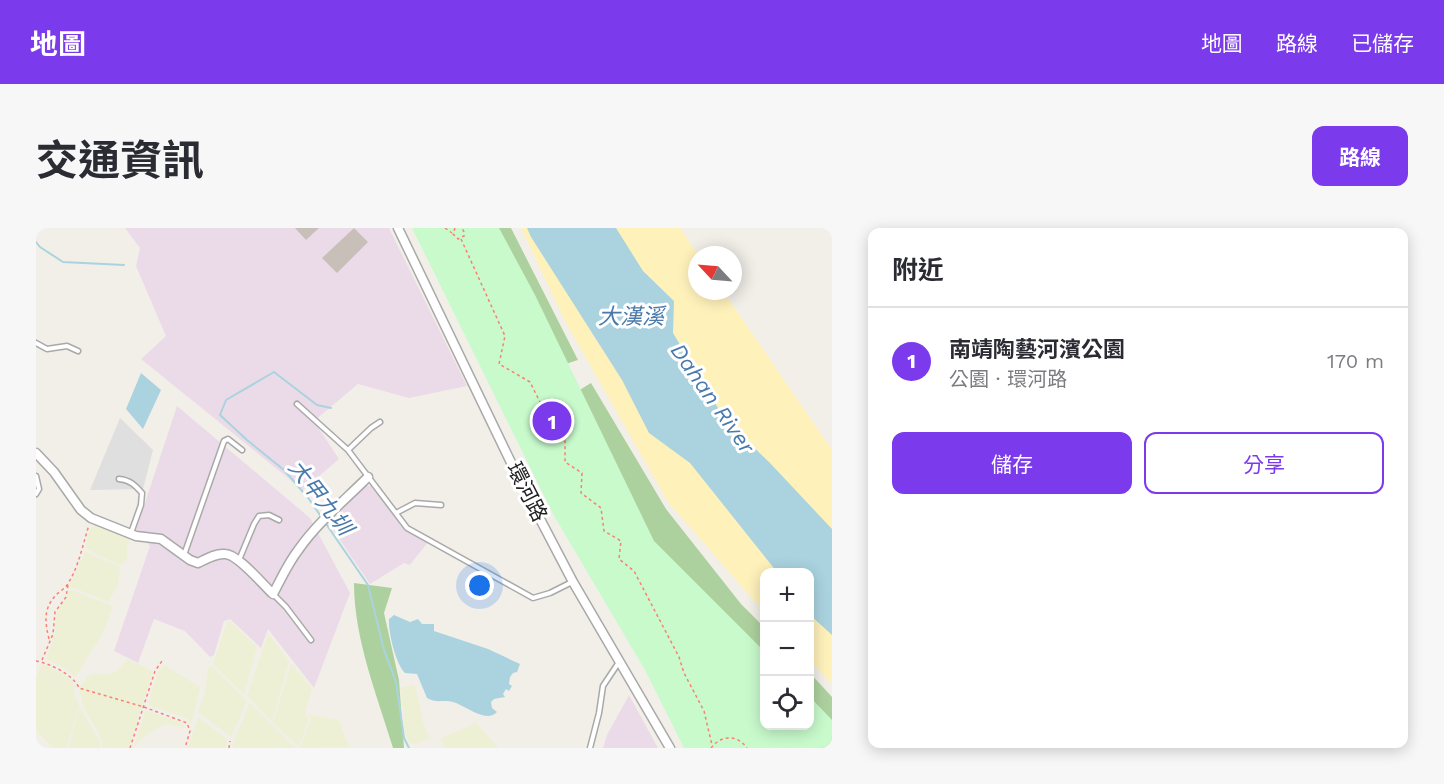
<!DOCTYPE html>
<html lang="zh-TW">
<head>
<meta charset="utf-8">
<style>
  body { margin:0; font-family:"Work Sans","Noto Sans TC",sans-serif; background:#f7f7f7; color:#2b2b33 }
  .controls { position:absolute; right:18px; bottom:18px; display:grid; overflow:hidden; border-radius:12px; box-shadow:0 3px 15px #0003 }
  .controls button { width:54px; height:54px; display:grid; place-items:center; padding:0; border:0; border-bottom:2px solid #e1e1e2; background:#fff; color:#2b2b33; font:30px sans-serif }
  .compass { position:absolute; left:652px; top:18px; width:54px; height:54px; border-radius:50%; background:#fff; box-shadow:0 3px 15px #0003; rotate:296deg }
  .you { position:absolute; left:444px; top:358px; width:21px; height:21px; margin:-15px; border:4px solid #fff; border-radius:50%; background:#1a73e8; box-shadow:0 0 0 9px #1a73e833 }
  .badge { display:grid; place-items:center; width:39px; height:39px; border-radius:50%; background:#7c3aed; color:#fff; font-size:20px; font-weight:700 }
  .pin { position:absolute; translate:-50% -50%; border:3px solid #fff; box-shadow:0 2px 6px #0006 }
  .list { margin:0; padding:0; list-style:none }
  h2 { display:flex; justify-content:space-between; align-items:center; height:78px; margin:0; padding:0 24px; font-size:26px }
  h2 small { font-size:20px; font-weight:400; color:#7c7c81 }
  .list li { display:grid; grid-template-columns:39px 1fr auto; gap:18px; align-items:center; box-sizing:border-box; height:108px; padding:0 24px; border-top:2px solid #e1e1e2 }
  .list b { display:block; font-size:22px; white-space:nowrap }
  .list p { margin:0; font-size:20px; white-space:nowrap; color:#7c7c81 }
  .list em { font-size:20px; font-style:normal; color:#7c7c81 }
  .actions { display:flex; gap:12px; padding:18px 24px }
  .actions a { flex:1; padding:14px 0; border:2px solid #7c3aed; border-radius:12px; text-align:center; font-size:21px; color:#7c3aed }
  .actions .main { background:#7c3aed; color:#fff }
  .icon { flex:none; width:33px; height:33px; fill:none; stroke:currentColor; stroke-width:2; stroke-linecap:round; stroke-linejoin:round }
  .map { position:relative; flex:none; width:796px; height:520px; overflow:hidden; border-radius:12px }
  header { display:flex; align-items:center; gap:36px; box-sizing:border-box; height:84px; padding:0 30px; background:#7c3aed; color:#fff }
  header strong { font-size:28px }
  nav { display:flex; gap:33px; margin-inline-start:auto; font-size:21px }
  .intro { display:flex; align-items:center; justify-content:space-between; box-sizing:border-box; height:144px; padding:0 36px }
  h1 { margin:0; font-size:42px }
  .button { padding:15px 27px; border-radius:12px; background:#7c3aed; color:#fff; font-size:21px; font-weight:700 }
  main { display:flex; gap:36px; padding:0 36px }
  aside { flex:1; background:#fff; border-radius:12px; box-shadow:0 3px 15px #0003 }
  .map>svg:first-child { display:block }
</style>
</head>
<body>
<header>
<strong>地圖</strong>
<nav><a>地圖</a><a>路線</a><a>已儲存</a></nav>
</header>
<div class="intro"><h1>交通資訊</h1><a class="button">路線</a></div>
<main>
<div class="map">
<svg width="796" height="520" viewBox="0 0 796 520">
  <rect width="100%" height="100%" fill="#f2efe9"/>
  <path fill="#e0dfdf" d="M84,190l33,32 -10,39 -53,1z"/>
  <path fill="#ebdbe8" d="M89,0h264l78,158 -58,12 -51,-14 -44,37 25,38 -36,31 -162,-131 25,-23 -30,-70 4,-18z
    M141,178l133,112 40,75 -36,95 -46,-59 -7,19 -31,-29 -6,2 -10,34 -4,2 -25,-26 -31,-12 -16,44 -24,-12 36,-105 -14,-16z
    M327,258h9l30,36 26,20 -18,23 -6,-2 -34,21 -43,-63z
    M593,467l29,53h-55l4,-13z"/>
  <path fill="#eef0d5" d="M59,298l36,10 -4,11v12l-3,4 -6,2 -33,-17 5,-20z
    M49,324l34,14 1,5 -2,13 -9,18 -40,-16z
    M33,361l44,17 -10,27 -28,45 -8,-8 -21,-11 8,-23 2,-24 11,-15z
    M191,393h3l27,26 -13,47 -31,-30z
    M232,405l21,28 -17,60 -25,-25z
    M91,431l26,12 -24,77h-26l-5,-16 -15,-25 -4,-19 9,-12 9,-3 11,2 9,-4z
    M6,435l21,11 13,10 -2,10 5,10 -12,44h-14l-17,-17v-54z
    M255,435l21,25 -7,24 3,8 -9,27 -26,-24z
    M128,437l36,22 -9,38 -4,-7 -39,-13 9,-32z
    M176,438l35,35 -16,36 -33,-25 7,-20 3,-25z
    M377,457l3,3 7,34 7,16 -16,6 -5,-1 -4,-11 -5,-44z
    M214,475l45,45h-63l2,-8z
    M43,478l20,34 2,8h-32z
    M110,482l38,14 1,4 -20,-4 -16,9 -16,15z
    M273,486l30,6 10,27 -49,1 10,-28z
    M162,489l30,23 -2,8h-38z
    M439,494l24,26h-54l-5,-10 30,-12z"/>
  <path fill="#add19e" d="M442,0h33l67,132 -25,8z
    M555,155l75,126 75,95 23,23v98h46v-52l22,24v51h-134l-138,-346z
    M318,355l38,5 -8,25 15,67 5,68h-11c-16,-53 -39,-109 -39,-165z"/>
  <path fill="#fff1ba" d="M485,0h159l18,27 -1,36h26l109,159v234l-22,-23v-89h-46v40l-96,-110 -102,-179z"/>
  <path fill="#c8facc" d="M376,0h87l36,67 119,246 110,110v74h46v-28l22,23v28h-148l-39,-78 -92,-156z"/>
  <path fill="#aad3df" d="M491,0h89l27,43 31,30 -1,32 51,85 46,45 62,66v106l-22,-20v-43h-33l-87,-109 -41,-30 -27,-53 -91,-143z
    M105,145l20,17 -18,39 -17,-20z
    M358,387l16,7 8,-3 4,5h12v7l54,18 32,15 -3,8 -4,1 -3,4 -1,7 3,2 -3,5 -3,-2 -3,5 2,3 -11,2 -3,3 1,6 5,4c-11,12 -32,-7 -44,-10 -10,-3 -16,2 -26,-4l-10,-24 -12,-1c-9,-9 -17,-41 -16,-54z"/>
  <g fill="none" stroke-linecap="round" stroke-linejoin="round">
    <path stroke="#aad3df" stroke-width="2" d="M0,14l4,5 23,15 61,3
      M295,180l-14,-3 -43,-33 -48,28 -6,15 27,25 37,30 25,29 59,86 16,65 12,32 8,56 5,10"/>
  </g>
  <path fill="#c7bfb8" d="M259,0h24l-13,12z
    M318,0l14,14 -31,31 -15,-15z"/>
  <g fill="none" stroke-linecap="round" stroke-linejoin="round">
    <g stroke="#a9a9a9" stroke-width="7">
      <path id="service" d="M0,115l11,6 20,-3 11,5
        M261,176l51,46 59,78 126,70 17,-5 22,-11
        M312,222l23,-22 9,-6
        M0,248l3,13 -3,5
        M83,251c11,1 16,6 23,14l-1,12 -10,28
        M360,285l19,-10 26,2
        M148,327l40,-114 4,-2 14,11
        M203,332l15,-36 5,-8 10,-1 10,5
        M238,367l12,12 25,33
        M554,520l9,-35 4,-27 16,-24"/>
    </g>
    <g stroke="#a9a9a9" stroke-width="11">
      <path id="minor" d="M362,0l119,247 56,107 97,166
        M0,225l18,19 27,38 10,8 45,18 25,3 29,21 8,3c8,-4 18,-10 27,-9 13,0 38,31 48,40 8,-15 15,-31 26,-45 19,-27 46,-49 69,-72"/>
    </g>
    <path stroke="#fa8072" stroke-width="1.5" stroke-dasharray="3 3" stroke-linecap="butt" d="M409,0l7,5
      M419,0l-2,6 5,5 6,-3v-4l-2,-4
      M425,11l44,97 -6,28 31,18 27,54 8,5v21l17,11 -1,20 20,15 3,23 17,10 -2,18 15,12 45,86 5,16 20,38 8,34
      M13,411c-4,-17 -6,-30 7,-44 4,-4 10,-7 13,-13 10,-17 14,-38 20,-57
      M6,432l11,-26 2,-22 11,-15 2,-12
      M0,433c13,2 38,14 43,27l65,19 43,16 3,8 -5,17
      M94,520l25,-77 7,-10
      M193,520l1,-7
      M675,520c10,-13 26,-14 36,0"/>
    <use href="#service" stroke="#fff" stroke-width="4"/>
    <use href="#minor" stroke="#fff" stroke-width="8"/>
  </g>
  <g text-anchor="middle" stroke-width="6" stroke-linejoin="round" paint-order="stroke">
    <g font-size="21" fill="#222" stroke="#fff">
      <text transform="translate(491 264) rotate(63)" y="7">環河路</text>
    </g>
    <g font-size="22" font-style="italic" fill="#4a7aab" stroke="#fff">
      <text x="595" y="96">大漢溪</text>
      <text transform="translate(677 170) rotate(55)" y="8">Dahan River</text>
      <text transform="translate(285 269) rotate(52)" y="8">大甲九圳</text>
    </g>
  </g>
</svg>
<div class="controls">
<button>+</button>
<button>−</button>
<button><svg class="icon" aria-label="locate" viewBox="0 0 24 24"><circle cx="12" cy="12" r="6"/><path d="M12 2v4M12 18v4M2 12h4M18 12h4"/></svg></button>
</div>
<svg class="compass" viewBox="-18 -18 36 36"><path d="M0-13l5 13h-10z" fill="#e53935"/><path d="M0 13l5-13h-10z" fill="#7c7c81"/></svg>
<div class="you"></div>
<div class="pin badge" style="left:516px;top:193px">1</div>
</div>
<aside>
<h2>附近<small></small></h2>
<ul class="list">
<li><span class="badge">1</span><div><b>南靖陶藝河濱公園</b><p>公園 · 環河路</p></div><em>170 m</em></li>
</ul>
<div class="actions"><a class="main">儲存</a><a>分享</a></div>
</aside>
</main>
</body>
</html>
